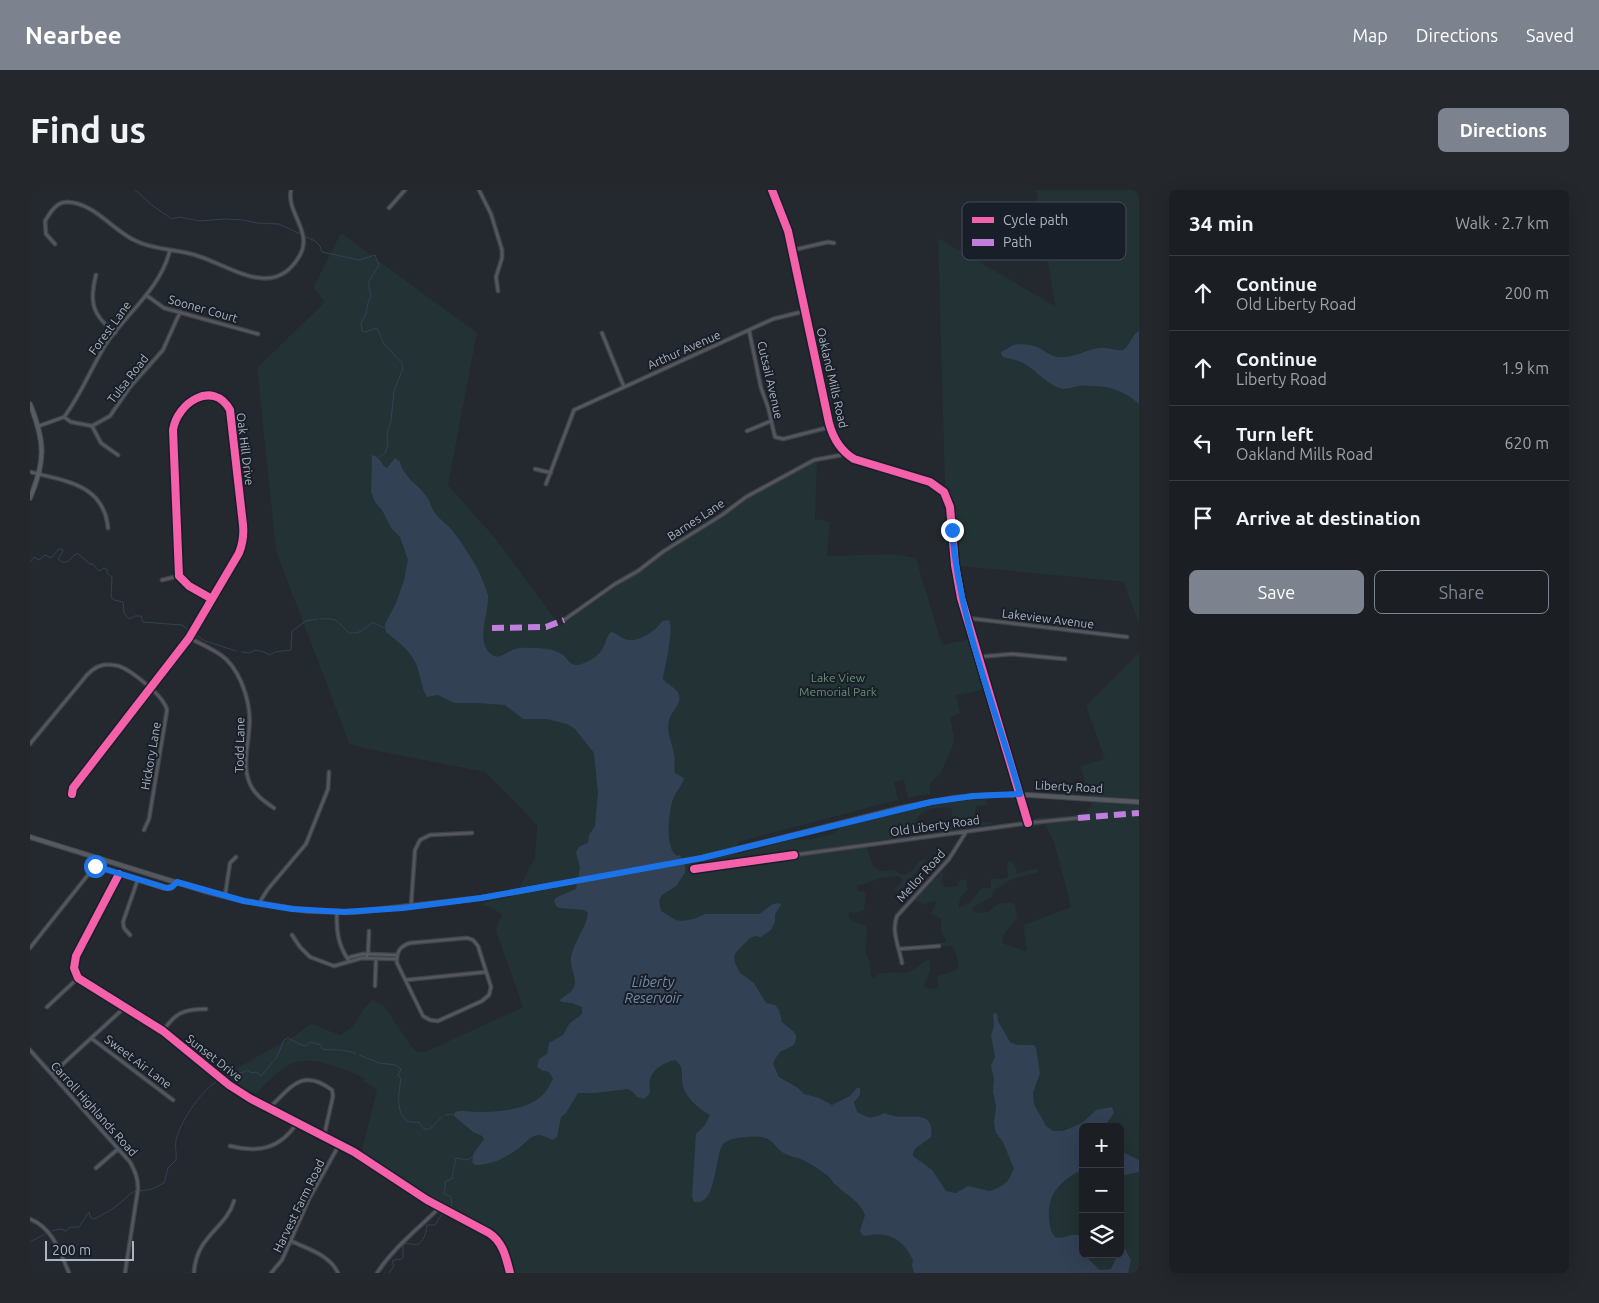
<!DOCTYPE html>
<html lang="en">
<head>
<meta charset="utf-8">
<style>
  body { margin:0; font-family:Ubuntu,sans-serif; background:#24272b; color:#f1f3f6 }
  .controls { position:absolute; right:15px; bottom:15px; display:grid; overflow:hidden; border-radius:8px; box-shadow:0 5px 20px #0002 }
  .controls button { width:45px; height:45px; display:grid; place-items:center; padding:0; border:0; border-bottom:1px solid #393c41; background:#1b1e23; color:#f1f3f6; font:25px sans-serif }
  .scale { position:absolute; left:15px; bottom:12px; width:89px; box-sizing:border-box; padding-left:5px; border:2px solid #adb4c1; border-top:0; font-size:14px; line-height:18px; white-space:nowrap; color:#adb4c1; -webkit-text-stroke:4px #191f28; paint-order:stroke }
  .stop { position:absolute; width:15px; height:15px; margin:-11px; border:4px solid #1a73e8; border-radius:50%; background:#fff }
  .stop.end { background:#1a73e8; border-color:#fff; box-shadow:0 1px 5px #0008 }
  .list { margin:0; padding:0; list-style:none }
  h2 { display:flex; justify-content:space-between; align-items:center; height:65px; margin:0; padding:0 20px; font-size:21px }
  h2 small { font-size:16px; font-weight:400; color:#a0a2a6 }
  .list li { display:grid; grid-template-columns:32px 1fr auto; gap:15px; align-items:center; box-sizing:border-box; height:75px; padding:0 20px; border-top:1px solid #393c41 }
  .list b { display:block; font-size:19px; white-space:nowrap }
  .list p { margin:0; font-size:16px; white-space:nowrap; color:#a0a2a6 }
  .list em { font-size:16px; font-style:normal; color:#a0a2a6 }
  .actions { display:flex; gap:10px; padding:15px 20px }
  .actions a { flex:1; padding:11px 0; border:1px solid #7d838e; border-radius:8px; text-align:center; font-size:18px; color:#7d838e }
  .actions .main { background:#7d838e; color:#fff }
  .icon { flex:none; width:28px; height:28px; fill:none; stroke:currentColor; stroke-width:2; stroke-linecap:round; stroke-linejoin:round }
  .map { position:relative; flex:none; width:1109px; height:1083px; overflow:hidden; border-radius:8px }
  header { display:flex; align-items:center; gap:30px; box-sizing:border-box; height:70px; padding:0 25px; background:#7d838e; color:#fff }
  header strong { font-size:24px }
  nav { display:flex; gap:28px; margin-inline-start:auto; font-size:18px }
  .intro { display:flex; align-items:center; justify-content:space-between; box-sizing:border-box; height:120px; padding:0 30px }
  h1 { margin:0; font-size:35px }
  .button { padding:12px 22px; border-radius:8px; background:#7d838e; color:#fff; font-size:18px; font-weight:700 }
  main { display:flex; gap:30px; padding:0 30px }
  aside { flex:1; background:#1b1e23; border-radius:8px; box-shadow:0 5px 20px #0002 }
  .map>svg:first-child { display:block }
</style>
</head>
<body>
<header>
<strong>Nearbee</strong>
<nav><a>Map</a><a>Directions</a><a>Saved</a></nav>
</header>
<div class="intro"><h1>Find us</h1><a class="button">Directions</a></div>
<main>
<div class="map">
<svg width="1109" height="1083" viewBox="0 0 1109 1083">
  <rect width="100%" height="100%" fill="#24282f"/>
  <path fill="#233234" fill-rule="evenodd" d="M1006,0h103v434l-14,-37v-5l-165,-16 -6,-64 -9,-16 -7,-248 117,68z
    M311,43l136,100 -29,152 48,54 64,87 180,-127 77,-41 -2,61 15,3 -3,34 66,-2 23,4 26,87 28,-6 16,50 -30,6 4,18 -10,5 5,22 -14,33 -11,10v11l-22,4 -4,-18 -10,2 4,18 -161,42 1,12 53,-14 21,-1 20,-5 8,-7c48,-13 96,-25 145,-28l3,6 -12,1 -1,6 2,10h13l2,2 -48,7 10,-7 -3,-16c-9,-1 -26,0 -32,8 -4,5 -4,13 -8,19l-64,11 1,4 18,-3 8,20 7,4 12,-1 11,5 8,-4 7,-10 9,-3 -27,32h-7l1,-2 6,-4 1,-4 -3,-4 -18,2 -24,8 1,5 7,1 1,2 -2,16 -8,3 -7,-1c-2,12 10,10 17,14l1,10 -2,15 5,12 2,16c4,-2 6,-5 10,-6 9,-2 18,1 28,-2 8,-3 12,-11 20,-11v12l-6,13 1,2 9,2 5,-2 -2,-11c4,-1 16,-4 20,-7l1,-8 -5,-15h-14l-2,-3 8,-1 1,-3 -5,-6v-14l-10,-6 6,-12 -7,1 -6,3 -10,-5c8,-10 19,-18 27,-28l4,1 -4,8 3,6 12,-1 4,-6 6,-1 2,11c-7,5 -9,9 -9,18l12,-7 10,-12 10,-2v-9l10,1 7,-2 -1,-13 3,-4 5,5 2,8 21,-5v4l-27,8 -17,10 -2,7 -19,10v2l3,4 12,-1c7,-8 16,-11 27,-8l2,14 -13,16 -2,9 23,8 2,-1 -4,-25 48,-18 -17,-65 -9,-17 -13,3 -1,-4 19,-2v-3l-15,1v-2l42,-3 9,-3 6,-8 -12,-38 25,-7 -19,-53 53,-53v620h-628c-5,-18 -5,-29 -19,-41l-62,-33 -69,-45 16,-64 -14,-9 2,-2c-17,-9 -55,-25 -74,-15 -13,6 -25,20 -36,30l-30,-16 14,-11 57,-32 10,-8 6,-3 28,11 12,-8 13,-20 7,-7 11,5 32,46 10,1 98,-45 -26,-73 -1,-6 6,-14 -11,-6 -10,-3 4,-3 30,-6 20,-39 2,-32 -52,-53 -123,-24 -13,-5 -73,-192 -19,-183 68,-66 -12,-14zM1053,937h37v127h-37z"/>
  <path fill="#334155" d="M1109,141v73c-19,-17 -36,-19 -61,-18 -5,1 -10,3 -15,3 -15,-3 -26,-18 -38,-25 -7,-4 -15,-5 -22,-7l-2,-3v-2c5,-2 9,-6 13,-7 8,-2 20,0 27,4 5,3 10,7 17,8 14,2 27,-7 41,-9 8,-1 16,3 23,2 7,-1 8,-14 17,-19z
    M342,265c9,2 9,11 15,13l8,-10 5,4c4,16 18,22 27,35 4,5 4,12 9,17 4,6 11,10 16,16 9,11 18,26 25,38 2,3 11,25 11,28 1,18 -13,44 3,58 8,7 15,-2 24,-5 5,-2 13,-1 19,-1 8,0 22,1 29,7 6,5 8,13 18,9 9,-2 20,-10 23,-18 2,-5 3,-10 7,-14 6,1 10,7 18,8 10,2 28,-10 33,-19l7,-1c5,10 -4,46 -6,59 5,6 14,9 16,16 3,9 -8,16 -10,25 -3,12 3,23 5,34 2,6 -1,13 1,19l9,5c-2,8 -8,13 -11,21 -4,12 -9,49 4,57l3,-1 5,11v7l-9,13 -14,9 -3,5 2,11 15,9 6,1 12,-2 11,-5h54l14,-10 7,-1 1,2 -6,9v8l-4,8 -10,7 -6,-1 -5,2 -14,14 -2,5 1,6 5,10 14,10 12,20 9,2 4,5 3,12 11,9 3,4v4l-2,6 -14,7 -5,7 -2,5 6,13 19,11 6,6 15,4 13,7 18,-9 7,-8h3v7l-6,7 3,10c13,7 15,7 27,1 6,2 12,4 19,4 17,0 31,-3 28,20l-16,12 -2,4v3l19,14 14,21 10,2 12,-7 22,5 8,-3 9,-6 7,-13 -11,-27 -7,-9 -2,-10 2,-17 -3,-14 1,-13 -3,-13 4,-9 -4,-22 3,-9 -1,-12 4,-1 1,8 12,21 7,3h17l2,3 4,25 -7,20 1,11 12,22 7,5h10l19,-8 14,-13 16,-3 2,6 -10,14h-21v42c-21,11 -36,24 -34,49 1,8 1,13 6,19 10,3 15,-5 25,-1l3,3v15h3l3,6 11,10 11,-1 7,-15h2l2,-4 3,-1 6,11 -3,13h-214l-2,-8 1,-5c-10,-21 -25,-30 -48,-24l-3,-1 -2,-4 5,-16c-6,-15 -18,-19 -29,-30 -3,-2 -5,-6 -7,-8 -7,-6 -18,-13 -26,-17 -6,-3 -16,-4 -21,-8 -6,-4 -9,-12 -17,-14 -8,-3 -34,-1 -41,5 -10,10 -6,64 -30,59l-2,-6 4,-62 9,-9 5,-10c-11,-6 -24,-17 -27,-29 -3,-10 3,-18 -8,-26 -10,2 -23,9 -25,20 -1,4 0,9 0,13l-6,6 -7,-2 -4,-5 -5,-3 -34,4h-16l-12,20 -5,4 -4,20 -4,3c-5,-2 -10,-5 -15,-5 -9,1 -13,9 -19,13 -12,9 -29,18 -44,17l-3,-3 2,-9 10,-14 -2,-3 -9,-4 -19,-16 1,-4c8,-2 15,0 23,0 18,0 47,-2 61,-14 7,-5 10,-12 14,-19l-3,-6 -4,-2h-3l-6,-4 2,-8 8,-5 2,-11 14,-8 6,-11 13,-10v-7l-10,-4 -11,-1 -1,-2c5,-5 11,-6 14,-13 4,-9 -5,-20 -3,-30 3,-16 15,-28 17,-44l-4,-3 -25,-2 -3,-2 -2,-6 3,-3 19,-8 4,-21 -4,-16 4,-6 8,-3 1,-8 6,-9 3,-33 -4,-40 -19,-24 -8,-5 -20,-5h-24l-18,-14 -29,-2h-22l-16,-8 -11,2c-7,-11 -6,-25 -13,-37 -6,-12 -19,-20 -28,-28l-1,-8 11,-21 8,-23 4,-20 -8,-23 -8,-8 -10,-19 -7,-8 -4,-10z
    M1090,961l19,9v12l-19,4z"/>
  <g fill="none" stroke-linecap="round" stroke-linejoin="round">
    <path stroke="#334155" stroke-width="1" d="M105,0l18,16 19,13 7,-2 21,4 24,-2 19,1 14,3 22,1 36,17 5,5 2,6 37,8 16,-5 4,10 -11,18 3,13 -3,7 -2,11 -5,9 1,8 3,1 12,-4 7,16 18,19 1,5 -9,23 -3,30 -4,12 1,12 -3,8 -6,4
      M0,372l4,-5 5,3 6,-5 6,3 8,-9h3l1,2 -5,8 4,3h5l10,-9 13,11h3l6,7 5,-3 4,2 -2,2 6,5 -1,20 3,3 9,2 1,11 5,6 6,-3h6l2,6 39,3 8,6
      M291,429c17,-2 17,4 28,14 10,1 16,-3 23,-11l13,6
      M164,444l11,7 31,10
      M212,462l8,1 5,-3 9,2 6,3 5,-3 16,-2 1,-19 14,-10 11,-2
      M329,865l20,8 17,2 5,4 -3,6 3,4c-3,16 -7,47 18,43l5,7h6l13,-13
      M193,887l21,-5 3,-2 4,3 6,-1 4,4 16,-19 7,-17 4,-2 13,7 6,1 3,-4 11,3 1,4c11,2 22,-1 34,5
      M415,925l9,-1
      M110,1001l12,-2 12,-6 4,-15 8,-8c1,-7 -2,-16 1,-23 5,-18 26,-49 42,-57
      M419,1017l3,-2 -1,-8 -8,-4 2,-4v-7l8,-4c-1,-7 2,-13 3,-20l11,2 7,-4
      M22,1041l8,-2 6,2 4,-4h9l9,-14 1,-1 1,5 4,2c8,-4 18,-9 25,-15 6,-5 10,-10 16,-13
      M0,1052l17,-9
      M359,1083l5,-7 -2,-5 5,-2 3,1 3,-3v-11l3,-3 11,2c7,-4 9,-11 10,-20h8l7,-11h4"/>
    <g stroke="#404348" stroke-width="5">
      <path id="street" d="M449,0l12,24 11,36v8l-6,19 2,14
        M359,18l16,-18
        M25,54l-9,-10 -1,-13c5,-8 11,-19 22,-19 28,1 46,29 69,39 18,9 40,8 59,14 35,10 79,47 105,0 13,-23 -14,-43 -9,-65
        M763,60l35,-8 6,1
        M66,85c-7,27 -4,40 19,58
        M116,105l18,13 94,26
        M719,140l12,58 7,19 7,30 8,2 47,-12
        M572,143l22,54
        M34,227c17,-22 27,-49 42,-73 21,-31 55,-56 64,-94
        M9,236l25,-9 7,5 21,4 18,-10 20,-29 33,-37 17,-38
        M62,236l9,17 17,12
        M717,241l24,-10
        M505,279l16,4
        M0,282c35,9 74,12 78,56
        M516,294l28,-74 199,-91 32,-8
        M132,390l17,-4
        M937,428l160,19
        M534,430l51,-36 23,-13 26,-20 58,-36 24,-18 68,-37 33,-6
        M159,448c12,6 27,12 37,21 17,17 26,48 23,71 -1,18 -7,36 1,54 5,11 14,17 24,24
        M948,467l34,-3 53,5
        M0,554l52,-63c5,-7 12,-14 21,-16 5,-1 11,0 16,1 13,5 45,30 48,44l-18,109 -5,11
        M42,604l1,-6 116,-150 50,-85c4,-10 5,-18 4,-28l-13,-115c-17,-31 -53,-7 -57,20l6,146 10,10 23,13
        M990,605l8,28
        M764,665l234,-32 50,-5
        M195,706l5,-33 6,-6
        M230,714l1,-4 7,-11 38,-45 22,-55 1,-17
        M381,716l4,-56 5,-10 10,-5 42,-2
        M307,722c-1,19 1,33 12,49
        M100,745l-6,-7 -1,-6 15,-43
        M262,745l8,12 10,10 24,9 28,-8 34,1
        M437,748l6,2 5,6 13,41 -2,8 -7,6 -44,20 -8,-1 -7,-4 -26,-53c-1,-11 3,-17 13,-20z
        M0,758l65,-82
        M869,759l40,-3
        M317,768l16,-4 33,1
        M336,768l2,-4 1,-23
        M872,773c-3,-16 -11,-32 -5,-47l52,-57 17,-27
        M376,790l80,-8
        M345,796l1,-28
        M17,817l31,-29
        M133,841c12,-18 21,-22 43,-22
        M61,848l82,62
        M0,860l100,112c5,9 8,16 8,27l-13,84
        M22,884l72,-66
        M239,918c22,-20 32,-41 63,-18l1,6 -9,40
        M200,956c29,7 50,3 67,-23
        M66,978l22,-19
        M0,1029c23,9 30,33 39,54
        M261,1051c17,8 39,14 47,32
        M164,1083c2,-38 32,-44 40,-72
        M241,1083l11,-13 27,-61 30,-54
        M347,1083c17,-26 41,-44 63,-66"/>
    </g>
    <g stroke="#41454c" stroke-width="6">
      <path id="secondary" d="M742,0l16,41 41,192c4,15 12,28 25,36l76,23 14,10 6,15 5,58 6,33 59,197
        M0,214c15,37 16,57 0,94
        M68,668l-3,8 69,22h6l7,-6
        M89,684l-43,82 -2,12 4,10 85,53 66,54 22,14 103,53 73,48 62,33c14,9 17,24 21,40"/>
    </g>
    <g stroke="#41454c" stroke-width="6">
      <path id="primary" d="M0,647l174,54 40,10 64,10 47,1 126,-14 220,-40 200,-50 52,-10 38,-3h38l110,7"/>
    </g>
    <use href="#street" stroke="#54575d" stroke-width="2.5"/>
    <use href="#secondary" stroke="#585b62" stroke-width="4"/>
    <use href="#primary" stroke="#56595f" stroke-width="4"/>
    <path stroke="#c07fdc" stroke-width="6" stroke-dasharray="12 6" stroke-linecap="butt" d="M462,438l54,-1 18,-7
      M1048,628l61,-5"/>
    <g stroke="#191f28" stroke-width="11">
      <path id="cycleway" d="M742,0l16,41 41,192c4,15 12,28 25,36l76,23 14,10 6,15 5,58 6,33 67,225
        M42,604l1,-6 116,-150 50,-85c4,-10 5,-18 4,-28l-13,-115c-17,-31 -53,-7 -57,20l6,146 10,10 23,13
        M664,679l100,-14
        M89,684l-43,82 -2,12 4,10 85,53 66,54 22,14 103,53 73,48 62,33c14,9 17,24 21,40"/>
    </g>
    <use href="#cycleway" stroke="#f560ab" stroke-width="8"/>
  </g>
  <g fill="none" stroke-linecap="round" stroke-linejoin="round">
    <path stroke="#1a73e8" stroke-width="6" d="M65,676l72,22 5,-1 5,-5 67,19 48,8 52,3 59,-4 78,-10 221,-40 229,-56 42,-6 47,-2c-25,-87 -61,-173 -68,-264"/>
  </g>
  <g text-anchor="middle" stroke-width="4" stroke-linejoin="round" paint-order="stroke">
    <g font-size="12" fill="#adb4c1" stroke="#191f28">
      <text transform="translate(173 119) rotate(16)" y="4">Sooner Court</text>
      <text transform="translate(80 138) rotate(-54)" y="4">Forest Lane</text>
      <text transform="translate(654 160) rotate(-24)" y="4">Arthur Avenue</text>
      <text transform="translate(802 188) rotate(77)" y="4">Oakland Mills Road</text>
      <text transform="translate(98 189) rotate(-52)" y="4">Tulsa Road</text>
      <text transform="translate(740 190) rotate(77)" y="4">Cutsail Avenue</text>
      <text transform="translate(215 259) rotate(83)" y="4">Oak Hill Drive</text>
      <text transform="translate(666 330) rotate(-33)" y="4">Barnes Lane</text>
      <text transform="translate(1018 429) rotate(7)" y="4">Lakeview Avenue</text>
      <text transform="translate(210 555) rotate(-89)" y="4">Todd Lane</text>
      <text transform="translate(121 566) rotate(-80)" y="4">Hickory Lane</text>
      <text transform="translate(1039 597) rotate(3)" y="4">Liberty Road</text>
      <text transform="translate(905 636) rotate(-8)" y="4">Old Liberty Road</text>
      <text transform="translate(891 686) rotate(-48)" y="4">Mellor Road</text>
      <text transform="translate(184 868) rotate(38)" y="4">Sunset Drive</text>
      <text transform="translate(108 872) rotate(37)" y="4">Sweet Air Lane</text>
      <text transform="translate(64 919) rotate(48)" y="4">Carroll Highlands Road</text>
      <text transform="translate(269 1016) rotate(-64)" y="4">Harvest Farm Road</text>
    </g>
    <g font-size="12" fill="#678f71" stroke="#191f28">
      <text x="808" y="492">Lake View<tspan x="808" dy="14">Memorial Park</tspan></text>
    </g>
    <g font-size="14" font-style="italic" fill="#768aa8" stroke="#191f28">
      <text x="623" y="797">Liberty<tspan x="623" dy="16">Reservoir</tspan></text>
    </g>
  </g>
  <rect x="932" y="12" width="164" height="58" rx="8" fill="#191f28" stroke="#454c56" stroke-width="1"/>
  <rect x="942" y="27" width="22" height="6" fill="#f560ab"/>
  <rect x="942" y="49" width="22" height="7" fill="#c07fdc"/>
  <g font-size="14" fill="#adb4c1">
    <text x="973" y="35">Cycle path</text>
    <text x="973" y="57">Path</text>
  </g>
</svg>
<div class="controls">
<button>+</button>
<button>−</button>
<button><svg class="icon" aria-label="layers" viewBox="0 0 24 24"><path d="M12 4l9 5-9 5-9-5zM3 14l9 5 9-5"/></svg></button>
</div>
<div class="scale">200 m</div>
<div class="stop" style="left:65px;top:676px"></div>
<div class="stop end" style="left:922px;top:340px"></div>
</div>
<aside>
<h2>34 min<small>Walk · 2.7 km</small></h2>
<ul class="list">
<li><svg class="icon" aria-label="ahead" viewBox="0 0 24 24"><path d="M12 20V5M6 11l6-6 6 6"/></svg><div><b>Continue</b><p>Old Liberty Road</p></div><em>200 m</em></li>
<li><svg class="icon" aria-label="ahead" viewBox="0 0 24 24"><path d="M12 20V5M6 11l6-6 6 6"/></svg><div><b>Continue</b><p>Liberty Road</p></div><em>1.9 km</em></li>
<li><svg class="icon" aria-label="left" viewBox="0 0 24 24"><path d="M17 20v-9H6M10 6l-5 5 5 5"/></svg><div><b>Turn left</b><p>Oakland Mills Road</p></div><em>620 m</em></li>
<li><svg class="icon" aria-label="arrive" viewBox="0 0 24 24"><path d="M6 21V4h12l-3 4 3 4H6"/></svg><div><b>Arrive at destination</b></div></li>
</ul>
<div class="actions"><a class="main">Save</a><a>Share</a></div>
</aside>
</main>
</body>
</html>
